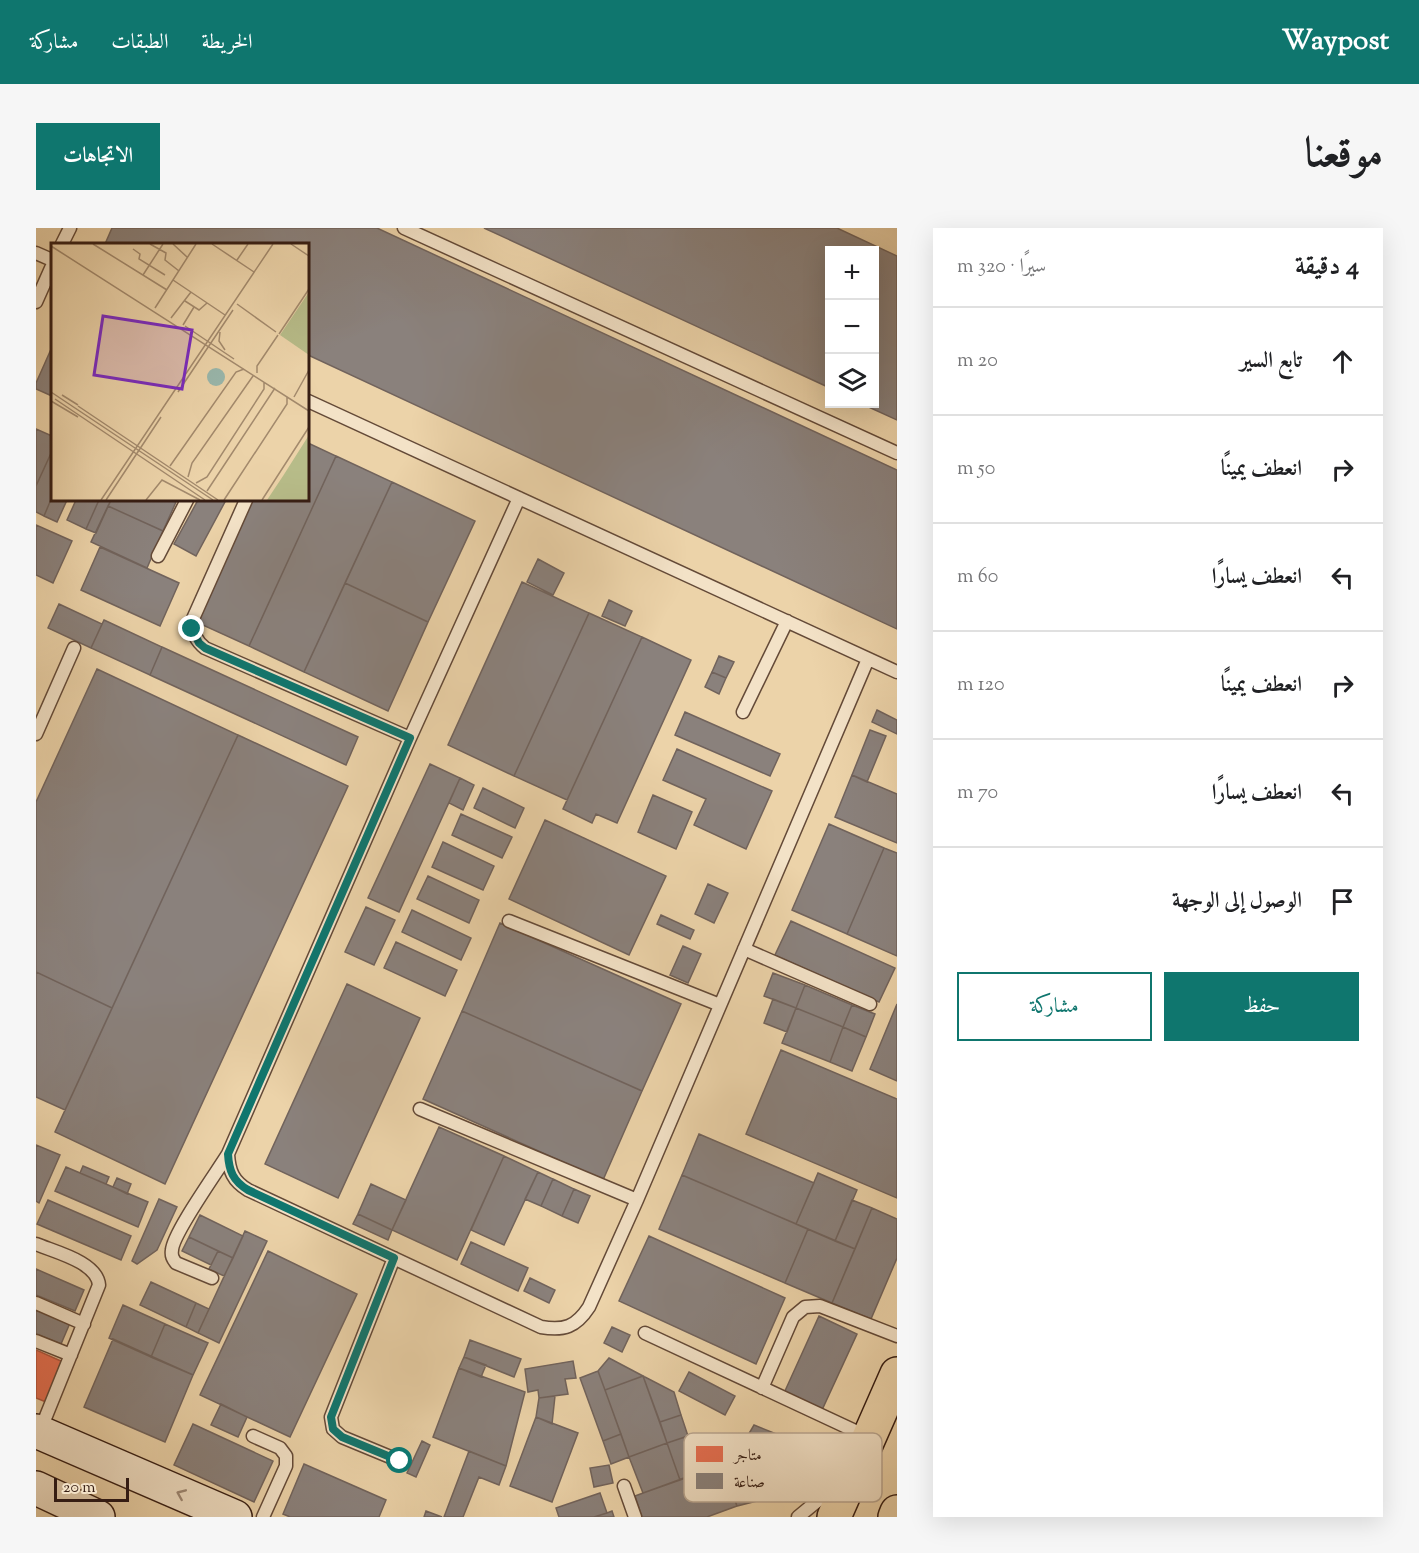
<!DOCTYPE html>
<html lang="ar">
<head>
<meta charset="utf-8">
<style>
  body { margin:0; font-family:"Sorts Mill Goudy",Amiri,serif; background:#f6f6f6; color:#202124; direction:rtl }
  .controls { position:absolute; right:18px; top:18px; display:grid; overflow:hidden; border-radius:0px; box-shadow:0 6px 24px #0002 }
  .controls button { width:54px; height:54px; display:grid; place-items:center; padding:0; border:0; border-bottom:2px solid #e0e0e0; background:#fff; color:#202124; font:30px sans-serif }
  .scale { position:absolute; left:18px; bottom:15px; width:75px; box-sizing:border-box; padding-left:6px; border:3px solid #361d13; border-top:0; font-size:16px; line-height:21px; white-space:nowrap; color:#361d13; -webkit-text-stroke:4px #f3e2c7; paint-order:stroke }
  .stop { position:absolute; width:18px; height:18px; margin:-14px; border:4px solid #0f766e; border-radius:50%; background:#fff }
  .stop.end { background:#0f766e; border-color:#fff; box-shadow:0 2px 6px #0008 }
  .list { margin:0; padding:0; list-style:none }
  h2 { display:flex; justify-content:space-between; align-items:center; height:78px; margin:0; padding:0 24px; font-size:26px }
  h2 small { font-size:20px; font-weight:400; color:#757577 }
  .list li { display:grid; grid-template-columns:39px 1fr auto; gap:18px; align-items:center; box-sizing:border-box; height:108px; padding:0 24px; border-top:2px solid #e0e0e0 }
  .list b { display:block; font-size:22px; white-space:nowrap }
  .list em { font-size:20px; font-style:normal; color:#757577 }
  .actions { display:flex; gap:12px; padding:18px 24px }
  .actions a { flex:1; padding:14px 0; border:2px solid #0f766e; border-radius:0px; text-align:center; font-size:21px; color:#0f766e }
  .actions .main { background:#0f766e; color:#fff }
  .icon { flex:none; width:33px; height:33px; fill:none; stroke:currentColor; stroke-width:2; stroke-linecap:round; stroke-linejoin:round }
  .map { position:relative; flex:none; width:861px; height:1289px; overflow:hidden; direction:ltr; border-radius:0px }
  header { display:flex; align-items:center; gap:36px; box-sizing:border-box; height:84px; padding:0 30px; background:#0f766e; color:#fff }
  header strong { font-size:28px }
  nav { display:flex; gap:33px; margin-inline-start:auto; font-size:21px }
  .intro { display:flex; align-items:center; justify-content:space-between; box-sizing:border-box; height:144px; padding:0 36px }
  h1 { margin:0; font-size:42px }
  .button { padding:15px 27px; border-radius:0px; background:#0f766e; color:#fff; font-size:21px; font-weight:700 }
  main { display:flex; gap:36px; padding:0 36px }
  aside { flex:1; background:#fff; border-radius:0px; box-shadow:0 6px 24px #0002 }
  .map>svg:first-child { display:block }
</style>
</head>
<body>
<header>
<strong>Waypost</strong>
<nav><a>الخريطة</a><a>الطبقات</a><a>مشاركة</a></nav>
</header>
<div class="intro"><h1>موقعنا</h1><a class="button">الاتجاهات</a></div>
<main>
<aside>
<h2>4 دقيقة<small>سيرًا · 320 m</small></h2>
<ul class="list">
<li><svg class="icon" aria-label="ahead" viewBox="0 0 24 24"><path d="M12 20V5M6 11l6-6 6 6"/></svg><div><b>تابع السير</b></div><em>20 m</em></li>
<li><svg class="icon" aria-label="right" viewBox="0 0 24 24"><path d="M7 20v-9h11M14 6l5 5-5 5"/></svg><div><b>انعطف يمينًا</b></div><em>50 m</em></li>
<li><svg class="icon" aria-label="left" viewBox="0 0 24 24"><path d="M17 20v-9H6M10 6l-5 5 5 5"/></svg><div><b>انعطف يسارًا</b></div><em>60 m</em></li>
<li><svg class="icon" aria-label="right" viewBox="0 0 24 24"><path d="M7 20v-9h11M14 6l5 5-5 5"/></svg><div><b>انعطف يمينًا</b></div><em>120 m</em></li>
<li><svg class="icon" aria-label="left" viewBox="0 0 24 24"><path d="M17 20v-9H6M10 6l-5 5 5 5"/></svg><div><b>انعطف يسارًا</b></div><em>70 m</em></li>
<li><svg class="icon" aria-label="arrive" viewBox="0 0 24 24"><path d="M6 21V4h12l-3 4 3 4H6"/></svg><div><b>الوصول إلى الوجهة</b></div></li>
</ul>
<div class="actions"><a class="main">حفظ</a><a>مشاركة</a></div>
</aside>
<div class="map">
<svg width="861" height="1289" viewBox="0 0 861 1289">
  <rect width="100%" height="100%" fill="#ecd3a9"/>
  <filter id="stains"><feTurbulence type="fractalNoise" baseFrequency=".00333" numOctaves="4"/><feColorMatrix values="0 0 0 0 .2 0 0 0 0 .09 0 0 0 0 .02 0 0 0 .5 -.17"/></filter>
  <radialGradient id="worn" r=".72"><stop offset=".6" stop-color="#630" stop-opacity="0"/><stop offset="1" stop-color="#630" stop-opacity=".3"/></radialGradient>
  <path fill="#e76f51" stroke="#b2563e" stroke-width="1.5" d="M0,1122l27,12 -17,40 -10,-4z"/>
  <path fill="#8a817c" stroke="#71635c" stroke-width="1.5" d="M76,0h265l520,242v159l-589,-274v-111h-203z
    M448,0h353l60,28v164l-35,-16h12v-154h-44v138z
    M16,119v49l-16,-7v-6z
    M0,201l16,7v15l-16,35z
    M272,215l28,13 -87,190 -53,-24 56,-122h56z
    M16,223v46l-8,19 -8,-4v-26z
    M300,228l56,26 -88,190 -55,-26z
    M356,254l83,39 -47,101 -83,-39z
    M16,269v3h15l-10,22 -13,-6z
    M40,272h23l-13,29 -19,-9z
    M63,272h12l-15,33 -10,-4z
    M75,272h58l7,2 -13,29 -55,-25z
    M162,272h28l-30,56 -22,-12z
    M72,278l55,25 -16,37 -56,-26z
    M0,297l36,16 -19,42 -17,-8z
    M64,319l79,36 -19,43 -79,-36z
    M502,331l26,14 -11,22 -26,-13z
    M486,354l67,31 -75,163 -66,-31z
    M309,355l83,39 -40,89 -84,-39z
    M573,372l23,11 -7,15 -23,-10z
    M23,376l43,20 -11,24 -43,-20z
    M553,385l53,24 -75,163 -53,-24z
    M68,392l58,27 -12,28 -59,-27z
    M606,409l49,23 -74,163 -21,-9 -4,9 -29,-14z
    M126,419l196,90 -12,28 -196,-90z
    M683,428l15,6 -8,16 -14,-6z
    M61,441l141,66 -126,273 -76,-36v-170z
    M676,444l14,6 -7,16 -14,-7z
    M841,482l20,10v14l-25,-12z
    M649,484l95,42 -10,22 -95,-41z
    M834,502l16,6 -19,46 -15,-7z
    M202,507l110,51 -183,398 -110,-52z
    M641,521l95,42 -26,58 -52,-24 12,-26 -43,-19z
    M394,536l30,14 -61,134 -31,-14z
    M816,547l45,19v49l-62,-26z
    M424,550l14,7 -11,25 -14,-7z
    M447,560l41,20 -9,20 -41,-20z
    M617,567l39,17 -16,37 -38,-17z
    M425,586l51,23 -10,21 -50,-23z
    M509,592l121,56 -37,79 -120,-56z
    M793,596l55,24 -37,86 -55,-24z
    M407,614l51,24 -11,24 -51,-23z
    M848,620l13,5v103l-50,-22z
    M392,648l51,24 -10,23 -52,-24z
    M672,656l20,9 -14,30 -19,-9z
    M330,679l29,13 -21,45 -29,-13z
    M376,682l59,28 -10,22 -59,-28z
    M625,687l33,15 -4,9 -33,-15z
    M755,693l104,47 -16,34 -104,-47z
    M464,695l181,81 -39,87 -180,-80z
    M360,714l61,28 -12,26 -61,-28z
    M647,718l18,8 -13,29 -18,-8z
    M0,744l76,36 -47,102 -29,-13z
    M737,745l32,12 -9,23 -32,-12z
    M311,756l73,34 -82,180 -73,-34z
    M769,757l47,20 -9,22 -47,-19z
    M737,771l23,9 -9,24 -23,-9z
    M861,776v77l-27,-12z
    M816,777l23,9 -9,23 -23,-10z
    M760,780l47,19 -13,35 -48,-19z
    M426,783l180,80 -39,89 -180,-81z
    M807,799l23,10 -14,34 -22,-9z
    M745,822l116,49v99l-151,-64z
    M403,899l65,29 -47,104 -65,-30z
    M663,906l115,49 -18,41 -114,-49z
    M0,917l24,10 -21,48 -3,-2z
    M468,928l34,16 -34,73 -33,-15z
    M47,938l26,11 -3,7 -26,-11z
    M30,939l82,35 -10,25 -83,-36z
    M502,944l15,7 -12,27 -16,-7z
    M782,945l39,17 -22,51 -39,-17z
    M646,947l126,54 -23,54 -126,-54z
    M81,950l14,6 -4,10 -14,-7z
    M517,951l21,10 -12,27 -21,-10z
    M335,956l35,16 -14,30 -34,-16z
    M538,961l16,7 -12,27 -16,-7z
    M123,971l18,8 -20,43 -20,14 -5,-3z
    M12,972l83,36 -10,24 -84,-36z
    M816,972l20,8 -17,41 -20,-8z
    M836,980l25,11v39l-26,61 -39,-16z
    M322,986l34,16 -4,10 -35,-16z
    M164,987l43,21 -10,22 -44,-21z
    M772,1001l47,20 -23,54 -47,-20z
    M209,1003l22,10 -48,102 -21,-10z
    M613,1008l136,62 -29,66 -137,-63z
    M153,1009l29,14 -7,14 -29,-14z
    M435,1014l57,26 -10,23 -57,-27z
    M182,1023l15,7 -9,18 -15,-7z
    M232,1023l89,43 -67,143 -90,-42z
    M0,1041l48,21 -9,21 -39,-16z
    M494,1050l25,12 -6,13 -25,-12z
    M115,1054l45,21 -10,24 -46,-22z
    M160,1075l13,6 -11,24 -12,-6z
    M87,1077l42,19 -14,33 -42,-19z
    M0,1082l34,13 -9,21 -25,-10z
    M783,1088l38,18 -35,76 -38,-17z
    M129,1096l43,19 -15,32 -42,-18z
    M576,1099l18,8 -8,17 -18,-9z
    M77,1111l80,36 -28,67 -81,-35z
    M434,1112l51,19 -7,18 -50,-20z
    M428,1129l22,8 -5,12 -22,-9z
    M573,1130l34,18 -38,14 -7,-19z
    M537,1133l3,17 -11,1 3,15 -29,4 -1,-8 -10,2 -3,-23z
    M423,1140l66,24 -19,74 -73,-29z
    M562,1143l23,63 -18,7 -23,-63z
    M653,1144l46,24 -10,19 -46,-24z
    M607,1148l31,16 7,23 -21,7z
    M607,1148l24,67 -38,14 -24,-67z
    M519,1168l-3,28 -16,-7 3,-19z
    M185,1176l26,13 -9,20 -27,-12z
    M645,1187l7,21 -21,7 -7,-21z
    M500,1189l42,16 -26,69 -42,-16z
    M157,1196l80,37 -19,41 -80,-37z
    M718,1197l55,22 -20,46 -52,13 -19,-52 22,-5z
    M585,1206l8,23 -18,7 -8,-23z
    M652,1208l14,36 -22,8 -13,-37z
    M386,1213l8,4 -14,32 -9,-4z
    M631,1215l13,37 -37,13 -14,-36z
    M433,1223l37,15 -7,19 -20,-8 -16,40h-19z
    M268,1236l82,36 -7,17h-89l-7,-3z
    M686,1236l15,42 -30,11h-65l-7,-21z
    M573,1237l4,18 -19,4 -4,-19z
    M564,1265l7,20 -13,4h-35l-3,-9z
    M390,1283l16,6h-18z
    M576,1283l2,6h-20l13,-4z"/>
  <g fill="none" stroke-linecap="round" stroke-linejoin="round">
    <g stroke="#644a38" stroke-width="15">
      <path id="lane" d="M368,0l493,225
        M26,16l8,-16
        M0,25l16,7
        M0,74l16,-36
        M272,173l589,271
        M483,270l-109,240 -182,416c1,17 5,27 20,36l293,137c23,4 35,0 48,-20l48,-107 231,-541
        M210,272l-54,121c0,12 4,20 13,27l205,90
        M122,328l29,-56
        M707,484l44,-91
        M0,506l38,-86
        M473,693l211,84
        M708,721l126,55
        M384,881l217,91
        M0,1016c19,8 61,18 63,41l-59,146
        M358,1030l-63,159 2,12 9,8 58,24
        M176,1050l-36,-15c-3,-4 -5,-7 -4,-13 1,-17 45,-78 56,-96
        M0,1075l48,21
        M609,1105l223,104
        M0,1113l35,14
        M726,1160l31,-71 12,-10 15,-1 77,30
        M217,1208l27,12 6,8v10l-23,51
        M588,1258l11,31
        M762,1289l40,-33"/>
    </g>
    <g stroke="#361d13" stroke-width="36">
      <path id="secondary" d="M0,1203l199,86
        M0,1260l62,29"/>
    </g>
    <g stroke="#361d13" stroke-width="36">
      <path id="primary" d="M798,1289l63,-143
        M859,1289l2,-5"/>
    </g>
    <use href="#lane" stroke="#f3e2c7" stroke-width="12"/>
    <use href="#secondary" stroke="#f3e2c7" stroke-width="33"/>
    <use href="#primary" stroke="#ecd3a9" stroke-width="33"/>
  </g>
  <defs><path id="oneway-chevron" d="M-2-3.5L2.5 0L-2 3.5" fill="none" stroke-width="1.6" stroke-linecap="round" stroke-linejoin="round" transform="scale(1.5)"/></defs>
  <use stroke="#9e8976" href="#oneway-chevron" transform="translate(145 1266) rotate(-157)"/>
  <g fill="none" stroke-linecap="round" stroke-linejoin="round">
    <path stroke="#0f766e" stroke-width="8" d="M156,401l7,14 6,5 205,90 -182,416c1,17 5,27 20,36l146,68 -63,159 2,12 9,8 58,24"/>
  </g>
  <g transform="translate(15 15)">
    <rect width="258" height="258" fill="#ecd3a9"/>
    <path d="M258,49v63l-29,-20zM258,192v65h-42l16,-24z" fill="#b7bc89"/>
    <path d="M156 134a9 9 0 1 1 18 0a9 9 0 1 1-18 0Z" fill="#99b7ac"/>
    <path fill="none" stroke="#a38a6d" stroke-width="1.5" d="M42,1l74,46M99,1l16,9 -1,7 14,11M122,1l14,13M161,1l42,28M240,1l18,12M0,3l258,165M82,6l7,5 -1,5 26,16M186,17l11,-16M92,32l20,-31M122,37l52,35M134,58l14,9 8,-7M186,61l39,28M104,65l41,-64M120,75l20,-26M132,82l11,-18M134,83l49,33M169,89l-1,9 6,9M228,91l30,-45M206,130v-7l21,-31M0,149l162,108M127,149l55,-82M11,152l16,10M243,154l15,-27M4,156l150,101M0,158l27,16M27,163l140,94M119,223l66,-94 8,-3M137,234l4,-14 61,-87M145,240l11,-6 57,-88v-7M156,248l68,-103M50,257l172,-256M55,257l55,-83M95,257l16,-20 38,20M173,257l63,-96v-7M211,257l47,-73"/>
    <path fill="#7b2cbf" fill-opacity="0.15" stroke="#7b2cbf" stroke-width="3" d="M52,73l89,14 -10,59 -88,-14z"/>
    <rect width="258" height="258" fill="none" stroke="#361d13" stroke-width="3"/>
  </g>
  <rect x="648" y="1205" width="198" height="69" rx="9" fill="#f3e2c7" stroke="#baa791" stroke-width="1.5"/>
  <rect x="660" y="1218" width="27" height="16" fill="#e76f51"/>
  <rect x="660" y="1245" width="27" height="16" fill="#8a817c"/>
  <g font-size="16" fill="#361d13">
    <text x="698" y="1232">متاجر</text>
    <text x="698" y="1259">صناعة</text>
  </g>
  <rect width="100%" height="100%" filter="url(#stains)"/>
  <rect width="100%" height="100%" fill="url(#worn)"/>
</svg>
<div class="controls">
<button>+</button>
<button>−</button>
<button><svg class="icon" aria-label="layers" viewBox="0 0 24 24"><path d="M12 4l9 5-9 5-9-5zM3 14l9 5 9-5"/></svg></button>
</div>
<div class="scale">20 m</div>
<div class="stop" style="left:364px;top:1233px"></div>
<div class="stop end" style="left:156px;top:401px"></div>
</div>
</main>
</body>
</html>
